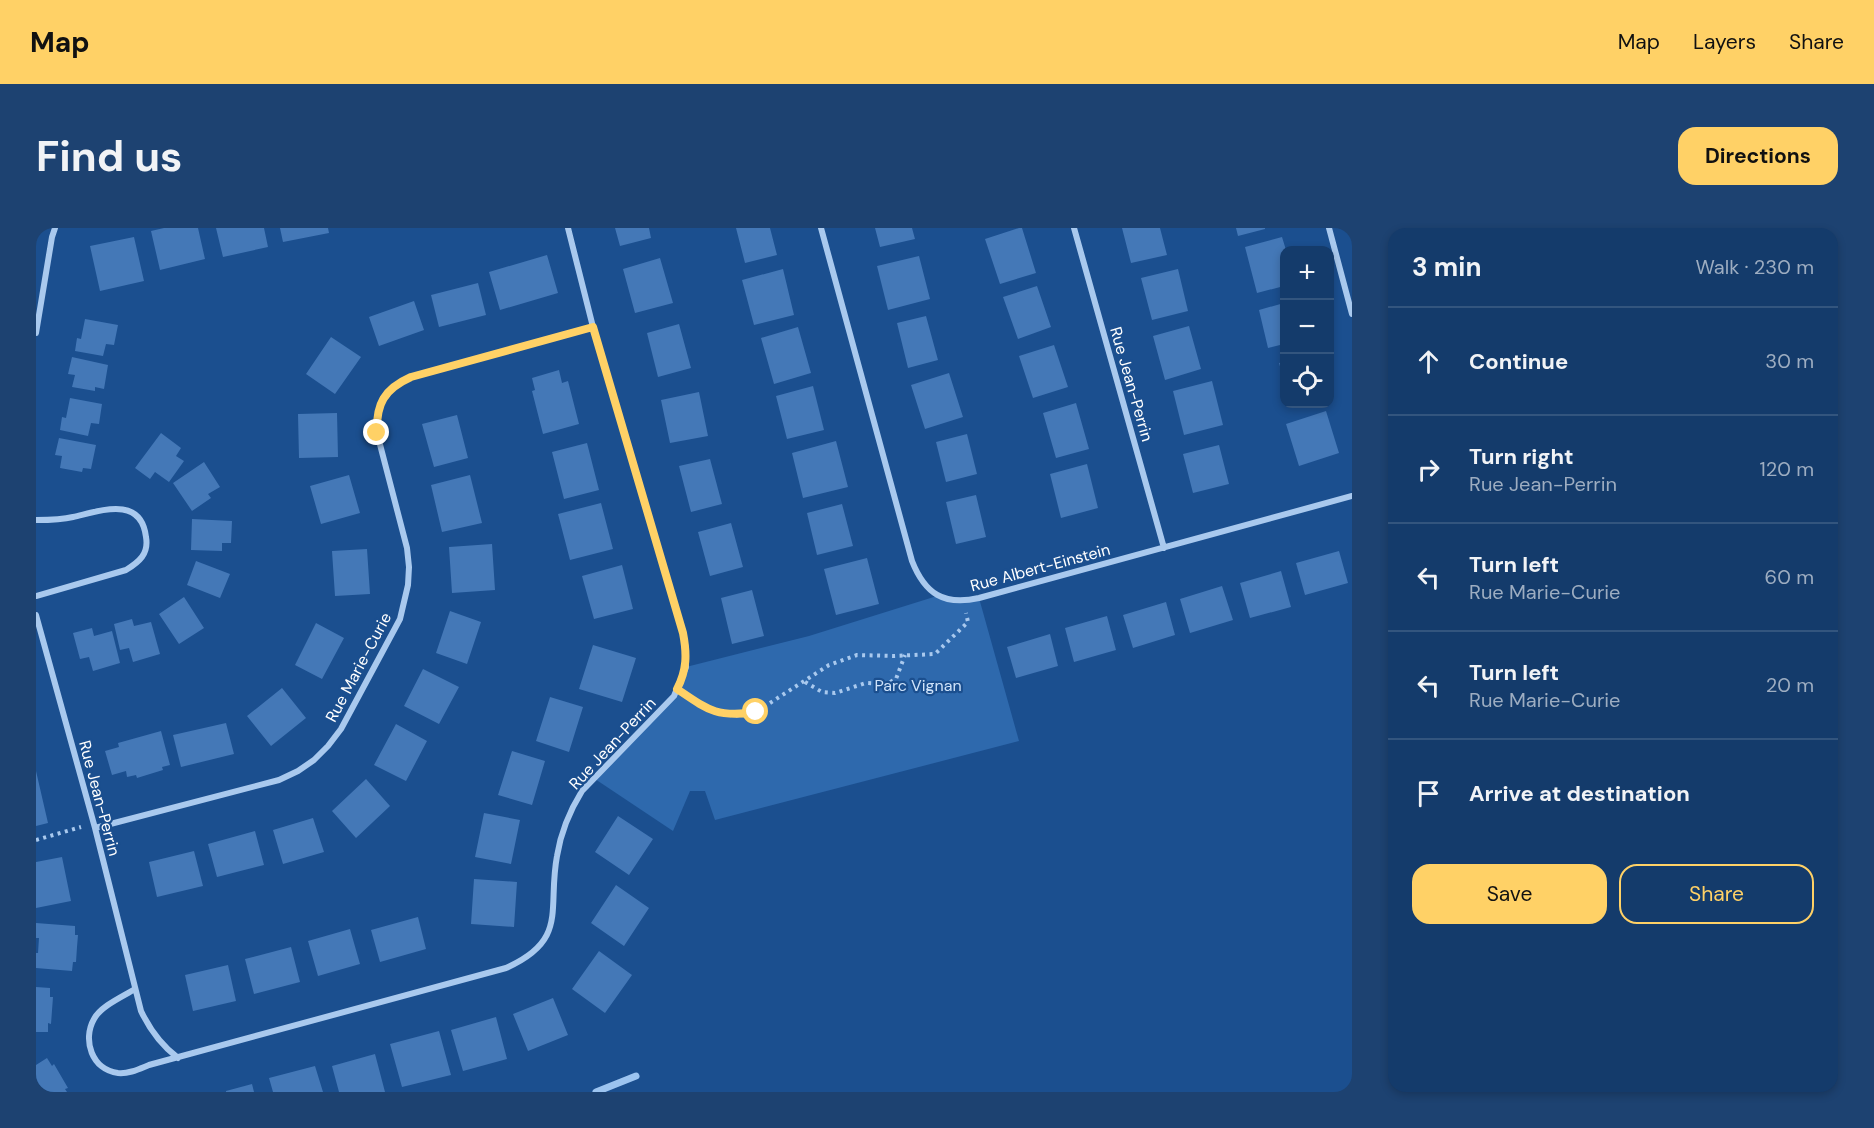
<!DOCTYPE html>
<html lang="en">
<head>
<meta charset="utf-8">
<style>
  body { margin:0; font-family:"DM Sans",sans-serif; background:#1d4271; color:#f1f3f6 }
  .controls { position:absolute; right:18px; top:18px; display:grid; overflow:hidden; border-radius:12px; box-shadow:0 3px 9px #0003 }
  .controls button { width:54px; height:54px; display:grid; place-items:center; padding:0; border:0; border-bottom:2px solid #33557e; background:#143b6b; color:#f1f3f6; font:30px sans-serif }
  .stop { position:absolute; width:18px; height:18px; margin:-14px; border:4px solid #ffd166; border-radius:50%; background:#fff }
  .stop.end { background:#ffd166; border-color:#fff; box-shadow:0 2px 6px #0008 }
  .list { margin:0; padding:0; list-style:none }
  h2 { display:flex; justify-content:space-between; align-items:center; height:78px; margin:0; padding:0 24px; font-size:26px }
  h2 small { font-size:20px; font-weight:400; color:#9dadc1 }
  .list li { display:grid; grid-template-columns:39px 1fr auto; gap:18px; align-items:center; box-sizing:border-box; height:108px; padding:0 24px; border-top:2px solid #33557e }
  .list b { display:block; font-size:22px; white-space:nowrap }
  .list p { margin:0; font-size:20px; white-space:nowrap; color:#9dadc1 }
  .list em { font-size:20px; font-style:normal; color:#9dadc1 }
  .actions { display:flex; gap:12px; padding:18px 24px }
  .actions a { flex:1; padding:14px 0; border:2px solid #ffd166; border-radius:18px; text-align:center; font-size:21px; color:#ffd166 }
  .actions .main { background:#ffd166; color:#111 }
  .icon { flex:none; width:33px; height:33px; fill:none; stroke:currentColor; stroke-width:2; stroke-linecap:round; stroke-linejoin:round }
  .map { position:relative; flex:none; width:1316px; height:864px; overflow:hidden; border-radius:18px }
  header { display:flex; align-items:center; gap:36px; box-sizing:border-box; height:84px; padding:0 30px; background:#ffd166; color:#111 }
  header strong { font-size:28px }
  nav { display:flex; gap:33px; margin-inline-start:auto; font-size:21px }
  .intro { display:flex; align-items:center; justify-content:space-between; box-sizing:border-box; height:144px; padding:0 36px }
  h1 { margin:0; font-size:42px }
  .button { padding:15px 27px; border-radius:18px; background:#ffd166; color:#111; font-size:21px; font-weight:700 }
  main { display:flex; gap:36px; padding:0 36px }
  aside { flex:1; background:#143b6b; border-radius:18px; box-shadow:0 3px 9px #0003 }
  .map>svg:first-child { display:block }
</style>
</head>
<body>
<header>
<strong>Map</strong>
<nav><a>Map</a><a>Layers</a><a>Share</a></nav>
</header>
<div class="intro"><h1>Find us</h1><a class="button">Directions</a></div>
<main>
<div class="map">
<svg width="1316" height="864" viewBox="0 0 1316 864">
  <rect width="100%" height="100%" fill="#1b4f8f"/>
  <path fill="#2e69ad" d="M901,368l13,4 29,-2 40,143 -304,79 -10,-29h-15l-17,40 -78,-52 79,-83 12,-29 123,-31z"/>
  <g fill="none" stroke-linecap="round" stroke-linejoin="round">
    <path stroke="#9cc4f0" stroke-width="7" d="M560,864l40,-16"/>
  </g>
  <path fill="#4478b7" d="M128,0h34l7,31 -45,11 -9,-39z
    M180,0h48l4,19 -45,10z
    M244,0h48l1,5 -46,9z
    M579,0h34l2,10 -31,8z
    M700,0h34l7,27 -32,8z
    M839,0h37l3,11 -35,8z
    M983,0h3l14,45 -36,11 -15,-45z
    M1086,0h38l7,27 -36,8z
    M1200,0h29v1l-27,7z
    M98,9l10,44 -44,10 -10,-45z
    M1246,9l4,13 -2,36 -27,7 -12,-46z
    M511,27l11,38 -58,17 -11,-38z
    M883,28l11,43 -42,11 -11,-44z
    M624,30l13,45 -38,10 -12,-44z
    M747,41l11,46 -40,10 -12,-45z
    M1142,41l10,42 -36,9 -11,-42z
    M442,55l8,32 -47,12 -8,-32z
    M1001,58l14,41 -33,12 -15,-42z
    M378,73l10,29 -45,16 -10,-29z
    M1248,75v41l-16,4 -9,-38z
    M890,88l12,44 -30,8 -11,-45z
    M49,91l33,6 -4,20 -8,-1 -3,12 -28,-5 2,-13 4,1z
    M643,96l12,44 -33,9 -11,-44z
    M1153,98l12,43 -36,11 -12,-44z
    M762,99l13,46 -37,11 -13,-46z
    M295,109l30,20 -26,37 -29,-20z
    M1018,117l14,42 -35,11 -14,-42z
    M36,129l36,8 -4,24 -9,-2v4l-23,-4 3,-12 -7,-1z
    M1248,134v18l-5,-17z
    M523,142l3,13 6,-2 11,43 -36,10 -11,-43 3,-1 -3,-12z
    M913,145l14,44 -38,12 -14,-44z
    M1176,153l11,44 -39,10 -11,-44z
    M777,158l11,44 -37,9 -11,-43z
    M663,164l9,44 -38,7 -9,-43z
    M34,170l32,6 -3,20 -8,-1 -3,13 -28,-6 2,-13 4,1z
    M1040,175l13,46 -33,9 -13,-45z
    M1290,183l13,42 -40,13 -13,-42z
    M301,185l1,44 -39,1 -1,-44z
    M421,187l11,43 -34,9 -12,-43z
    M125,205l20,15 -5,8 8,5 -15,21 -14,-10 -5,7 -15,-11z
    M931,206l10,40 -31,8 -10,-40z
    M23,210l37,7 -5,24 -8,-1 -1,4 -22,-4 2,-12 -7,-1z
    M800,213l12,46 -45,11 -11,-45z
    M551,215l12,47 -35,9 -12,-47z
    M1183,217l10,39 -36,9 -10,-39z
    M674,231l12,45 -31,8 -12,-46z
    M168,234l16,25 -12,7 3,4 -19,13 -19,-28z
    M1051,236l11,44 -37,10 -11,-44z
    M313,247l11,38 -39,11 -11,-38z
    M434,247l12,48 -40,9 -11,-47z
    M940,267l10,42 -30,7 -10,-42z
    M565,275l12,46 -43,11 -12,-46z
    M806,276l11,42 -36,9 -10,-42z
    M156,291l40,2 -1,22h-9v8l-31,-1z
    M695,295l12,44 -33,9 -12,-44z
    M456,316l3,46 -43,3 -3,-46z
    M331,321l3,45 -35,2 -3,-45z
    M1303,323l9,32 -43,12 -9,-32z
    M831,330l12,46 -43,11 -12,-46z
    M160,333l34,13 -10,24 -33,-13z
    M586,337l11,44 -39,10 -12,-43z
    M1245,343l10,36 -41,11 -10,-35z
    M1186,358l11,34 -43,13 -10,-34z
    M716,362l12,46 -32,8 -11,-46z
    M148,369l20,31 -25,16 -20,-30z
    M1130,374l9,33 -42,13 -10,-33z
    M414,383l31,11 -14,42 -31,-11z
    M1071,388l9,34 -42,12 -9,-34z
    M96,391l2,7 17,-4 9,32 -27,8 -4,-14 -9,2 -6,-26z
    M280,395l28,15 -22,41 -27,-14z
    M56,400l2,8 18,-5 8,32 -27,8 -4,-14 -9,2 -7,-26z
    M1014,406l8,32 -42,12 -9,-31z
    M557,417l43,13 -14,44 -43,-13z
    M387,441l36,18 -20,37 -35,-18z
    M246,460l24,30 -35,28 -24,-30z
    M514,469l33,10 -14,45 -33,-11z
    M190,495l8,31 -53,13 -8,-32z
    M360,496l31,17 -21,40 -32,-16z
    M125,503l9,34 -8,2 1,3 -26,8 -1,-3 -9,2 -1,-6 -14,4 -7,-24 14,-4 -1,-4z
    M476,523l33,10 -13,44 -34,-10z
    M0,543l12,52 -12,3z
    M330,551l24,27 -34,32 -24,-27z
    M448,585l36,7 -9,44 -36,-7z
    M582,588l35,23 -24,36 -34,-23z
    M277,590l11,34 -41,12 -10,-34z
    M219,603l9,34 -47,12 -9,-33z
    M158,623l9,35 -46,11 -8,-35z
    M26,629l9,44 -35,7v-46z
    M438,651l43,3 -3,45 -43,-3z
    M580,657l33,23 -25,38 -33,-23z
    M382,689l8,32 -46,13 -9,-32z
    M0,695l39,3v9h3l-1,12 -1,15h-3l-1,9 -36,-3v-15h2l1,-15h-3z
    M314,701l10,35 -42,12 -10,-35z
    M255,719l9,35 -46,12 -9,-35z
    M563,723l33,24 -27,38 -33,-24z
    M192,737l8,36 -43,10 -8,-36z
    M0,759l14,1v9h3l-2,27 -3,-1v9h-12z
    M517,770l15,37 -40,16 -15,-37z
    M460,789l11,42 -44,12 -12,-41z
    M403,803l12,44 -49,12 -12,-43z
    M339,826l10,38h-46l-7,-26z
    M11,830l5,8 2,-2 14,24 -3,1 2,3h-31v-27z
    M279,838l8,26h-50l-4,-14z
    M216,856l2,8h-28v-1z"/>
  <g fill="none" stroke-linecap="round" stroke-linejoin="round">
    <path stroke="#a9c9ee" stroke-width="4" stroke-dasharray="3 4.5" stroke-linecap="butt" d="M769,454l17,10 13,1 31,-10 20,1 10,-5 9,-24
      M652,468l23,15 23,5 22,-4 73,-47 28,-10 37,1 41,-2 33,-32 -2,-9
      M0,612l45,-13"/>
    <path stroke="#a9c9ee" stroke-width="6" d="M785,0l91,333c13,33 32,45 67,37l373,-102
      M1038,0l90,320
      M1293,0l23,86
      M0,105l16,-96 3,-9
      M0,292c12,0 25,0 37,-3 27,-6 68,-22 73,20 3,17 -7,25 -20,33l-90,26
      M0,387l59,213 46,183c9,19 20,34 37,47
      M59,600l184,-48 19,-9 16,-11 14,-14 13,-17 59,-110 8,-34 1,-18 -2,-19 -30,-115c-1,-30 7,-44 34,-56l182,-50
      M99,761c-13,8 -34,17 -41,30 -12,21 -2,51 24,54 11,1 21,-4 31,-8l357,-97c63,-28 41,-59 51,-112 4,-25 12,-44 25,-65l92,-95 12,-29v-17l-3,-17 -90,-306 -25,-99"/>
  </g>
  <g fill="none" stroke-linecap="round" stroke-linejoin="round">
    <path stroke="#ffd166" stroke-width="8" d="M341,205c-1,-29 7,-44 34,-56l182,-50 90,306c4,21 4,37 -6,56 31,21 40,29 79,23"/>
  </g>
  <g text-anchor="middle" stroke-width="4.5" stroke-linejoin="round" paint-order="stroke">
    <g font-size="16" fill="#fff" stroke="#1b4f8f">
      <text transform="translate(1096 156) rotate(74)" y="6">Rue Jean-Perrin</text>
      <text transform="translate(1004 339) rotate(-15)" y="6">Rue Albert-Einstein</text>
      <text transform="translate(322 439) rotate(-62)" y="6">Rue Marie-Curie</text>
      <text transform="translate(576 515) rotate(-47)" y="6">Rue Jean-Perrin</text>
      <text transform="translate(64 570) rotate(75)" y="6">Rue Jean-Perrin</text>
    </g>
    <g font-size="16" fill="#cfe3fa" stroke="#1b4f8f">
      <text x="882" y="463">Parc Vignan</text>
    </g>
  </g>
</svg>
<div class="controls">
<button>+</button>
<button>−</button>
<button><svg class="icon" aria-label="locate" viewBox="0 0 24 24"><circle cx="12" cy="12" r="6"/><path d="M12 2v4M12 18v4M2 12h4M18 12h4"/></svg></button>
</div>
<div class="stop" style="left:720px;top:484px"></div>
<div class="stop end" style="left:341px;top:205px"></div>
</div>
<aside>
<h2>3 min<small>Walk · 230 m</small></h2>
<ul class="list">
<li><svg class="icon" aria-label="ahead" viewBox="0 0 24 24"><path d="M12 20V5M6 11l6-6 6 6"/></svg><div><b>Continue</b></div><em>30 m</em></li>
<li><svg class="icon" aria-label="right" viewBox="0 0 24 24"><path d="M7 20v-9h11M14 6l5 5-5 5"/></svg><div><b>Turn right</b><p>Rue Jean-Perrin</p></div><em>120 m</em></li>
<li><svg class="icon" aria-label="left" viewBox="0 0 24 24"><path d="M17 20v-9H6M10 6l-5 5 5 5"/></svg><div><b>Turn left</b><p>Rue Marie-Curie</p></div><em>60 m</em></li>
<li><svg class="icon" aria-label="left" viewBox="0 0 24 24"><path d="M17 20v-9H6M10 6l-5 5 5 5"/></svg><div><b>Turn left</b><p>Rue Marie-Curie</p></div><em>20 m</em></li>
<li><svg class="icon" aria-label="arrive" viewBox="0 0 24 24"><path d="M6 21V4h12l-3 4 3 4H6"/></svg><div><b>Arrive at destination</b></div></li>
</ul>
<div class="actions"><a class="main">Save</a><a>Share</a></div>
</aside>
</main>
</body>
</html>
